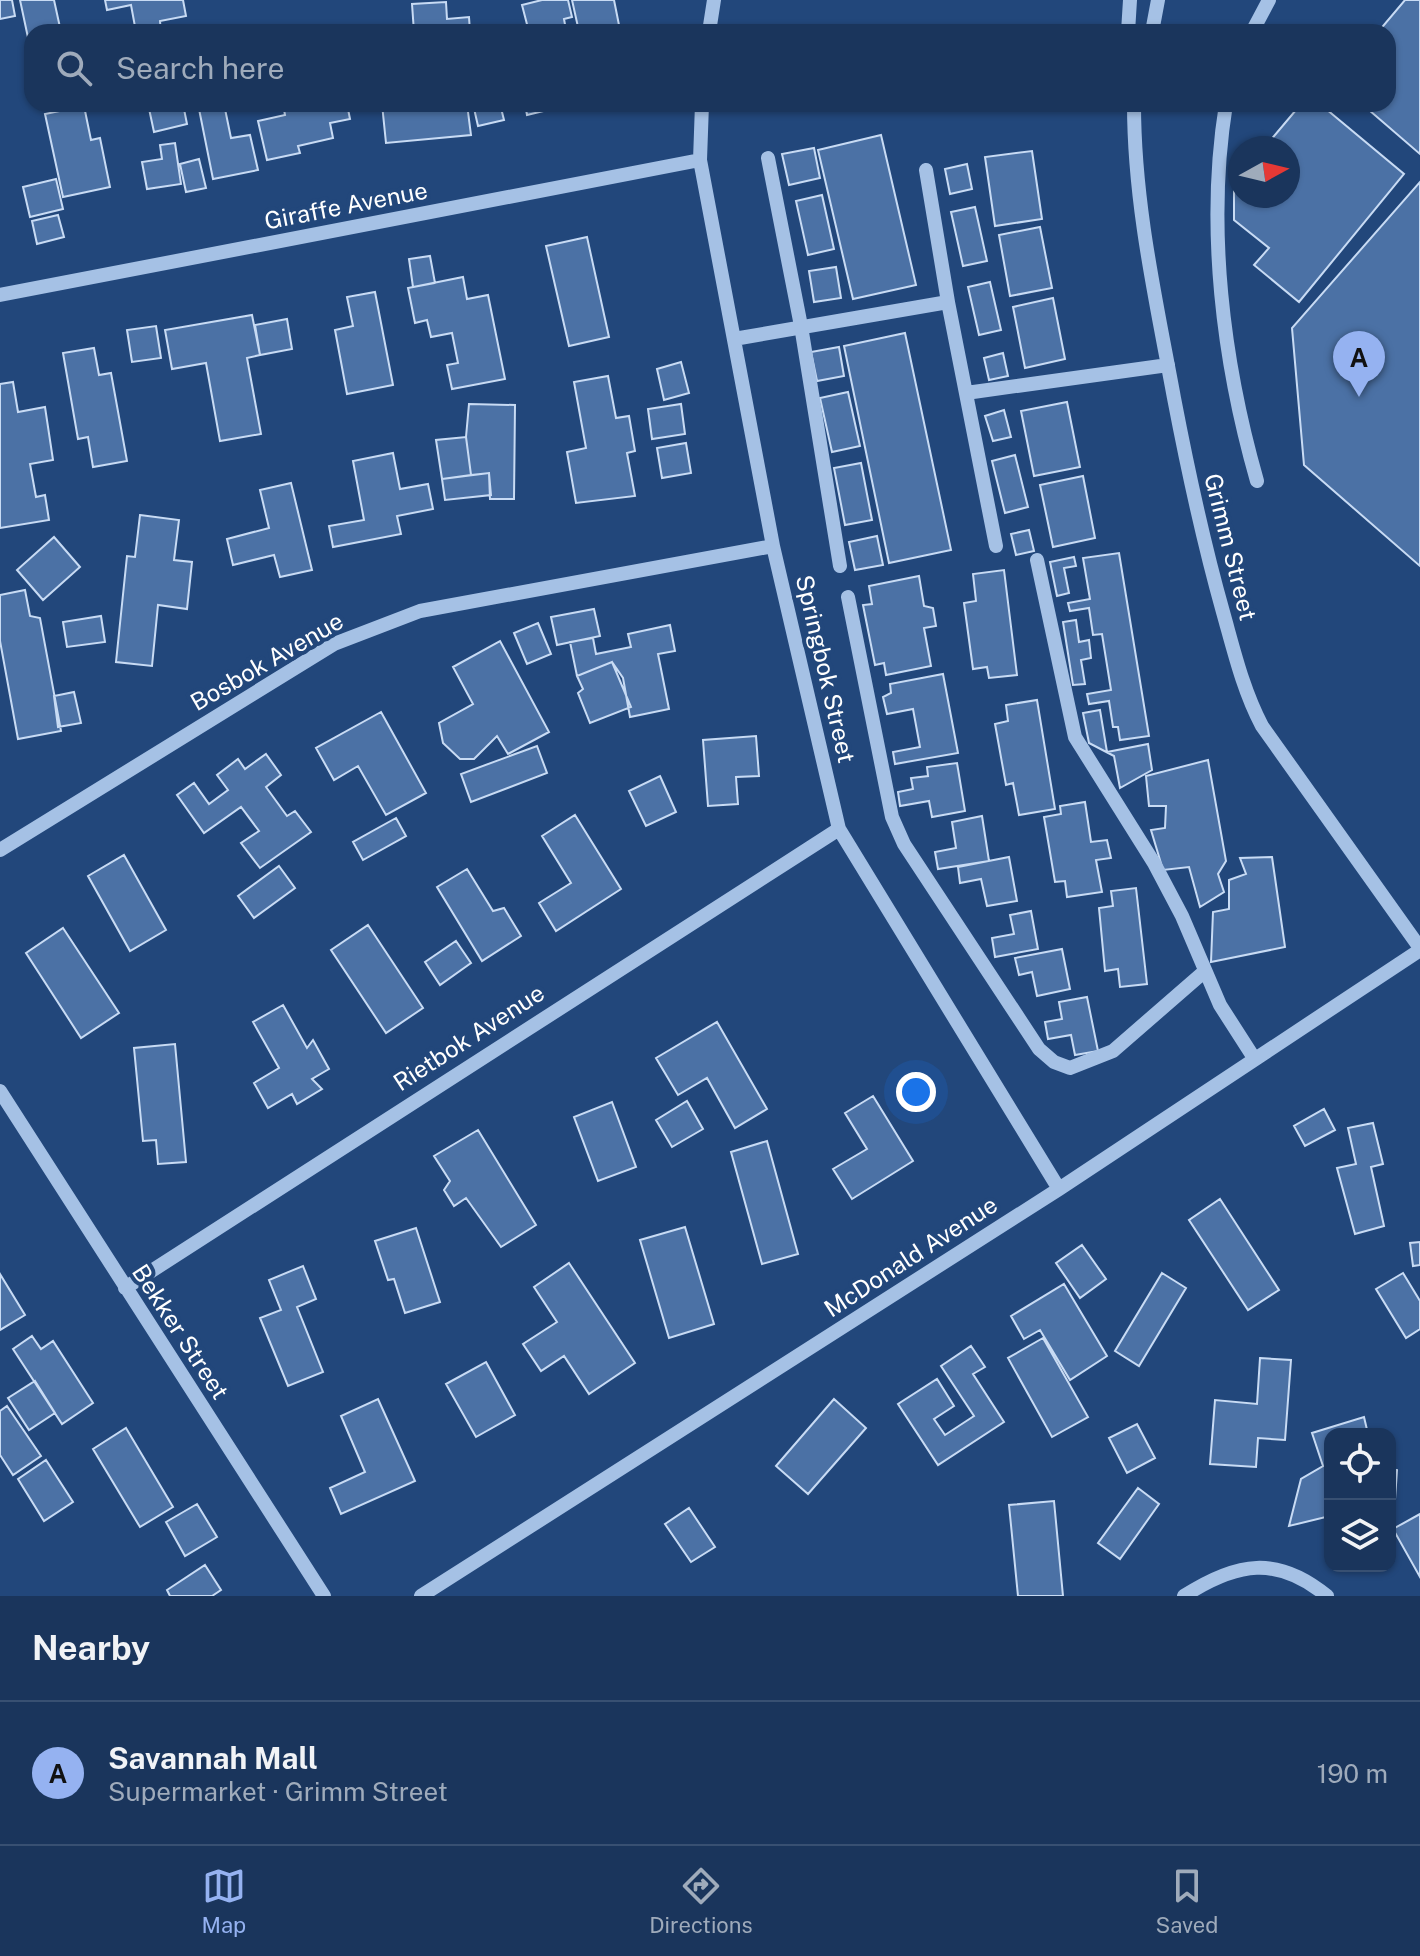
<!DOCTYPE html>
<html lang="en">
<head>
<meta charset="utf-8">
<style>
  body { margin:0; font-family:"Public Sans",sans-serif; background:#233d62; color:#f1f3f6 }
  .controls { position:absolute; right:24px; bottom:24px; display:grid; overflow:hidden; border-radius:16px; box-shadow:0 2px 6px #0004 }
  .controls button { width:72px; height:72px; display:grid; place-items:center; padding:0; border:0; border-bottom:2px solid #385072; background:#1a355c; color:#f1f3f6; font:40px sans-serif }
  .compass { position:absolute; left:1228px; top:136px; width:72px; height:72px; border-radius:50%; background:#1a355c; box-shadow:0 2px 6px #0004; rotate:82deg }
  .you { position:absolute; left:916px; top:1092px; width:28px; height:28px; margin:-20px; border:6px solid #fff; border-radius:50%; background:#1a73e8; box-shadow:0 0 0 12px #1a73e833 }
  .badge { display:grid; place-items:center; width:52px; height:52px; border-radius:50%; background:#95b2f1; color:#111; font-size:26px; font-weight:700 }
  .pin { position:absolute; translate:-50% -66px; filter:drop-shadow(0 2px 4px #0008) }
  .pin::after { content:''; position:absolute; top:42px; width:28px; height:24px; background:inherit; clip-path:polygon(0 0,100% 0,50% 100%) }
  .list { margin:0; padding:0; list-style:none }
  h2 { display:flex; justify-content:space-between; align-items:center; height:104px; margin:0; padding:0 32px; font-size:34px }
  h2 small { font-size:26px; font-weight:400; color:#9fabbb }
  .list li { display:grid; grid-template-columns:52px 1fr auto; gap:24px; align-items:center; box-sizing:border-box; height:144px; padding:0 32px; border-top:2px solid #385072 }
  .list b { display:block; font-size:30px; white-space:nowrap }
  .list p { margin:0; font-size:26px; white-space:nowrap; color:#9fabbb }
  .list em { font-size:26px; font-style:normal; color:#9fabbb }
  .icon { flex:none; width:44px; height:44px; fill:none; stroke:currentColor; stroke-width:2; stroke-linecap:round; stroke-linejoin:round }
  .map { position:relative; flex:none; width:1420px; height:1596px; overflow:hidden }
  .search { position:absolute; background:#1a355c; box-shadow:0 2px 6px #0004; left:24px; right:24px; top:24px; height:88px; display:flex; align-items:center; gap:20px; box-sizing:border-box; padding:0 28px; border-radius:24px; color:#9fabbb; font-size:30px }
  .sheet { height:248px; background:#1a355c }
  nav { display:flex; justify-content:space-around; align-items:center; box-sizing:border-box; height:112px; border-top:2px solid #385072; background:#1a355c; font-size:22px; color:#9fabbb }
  nav a { display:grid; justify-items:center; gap:4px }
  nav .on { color:#95b2f1 }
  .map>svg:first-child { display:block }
</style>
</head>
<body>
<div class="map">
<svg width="1420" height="1596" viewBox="0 0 1420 1596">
  <rect width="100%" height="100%" fill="#22477b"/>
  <path fill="#4b71a5" stroke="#c8dbf4" stroke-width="2" d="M0,0h12l3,16 -15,3z
    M20,0h34l7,32h-29l-2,15z
    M105,0h78l3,16 -26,5 1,11h-25l-5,-27 -24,5z
    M542,0h26l4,17 -8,2 2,11 12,-3 -6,-27h42l5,25 -17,7h-73l-7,-27z
    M1405,0h15v154l-58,-50h26v-72h-10z
    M446,2l1,17 22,-2 1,15h-56l-2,-28z
    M148,104h35l4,20 -33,8z
    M198,104h26l7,34 19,-3 8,35 -45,9z
    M283,104h64l3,15 -20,4 3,15 -35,8 2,7 -33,7 -9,-39 27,-6z
    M382,104h85l4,31 -85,8z
    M473,104h27l4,16 -26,6z
    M525,104h30l1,4 -29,7z
    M1301,104h19l84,70 -105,128 -45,-37 15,-17 -35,-28v-36l6,-7v19h48v-48h-24z
    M84,106l7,34 9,-2 10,49 -47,10 -18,-83z
    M881,135l35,150 -63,14 -35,-149z
    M175,143l6,41 -34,5 -5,-27 20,-3 -2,-14z
    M814,148l6,30 -31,7 -7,-31z
    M1032,151l10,68 -47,7 -10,-69z
    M199,159l7,29 -20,4 -6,-28z
    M967,164l5,25 -22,5 -5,-25z
    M56,179l7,30 -33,8 -7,-30z
    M1420,182v384l-116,-101 -12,-137z
    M822,195l12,54 -26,6 -12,-54z
    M975,207l12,54 -24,5 -12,-54z
    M58,215l6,22 -27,7 -5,-23z
    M1040,227l12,61 -42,8 -11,-61z
    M587,237l22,100 -40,9 -23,-100z
    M430,256l5,27 -22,4 -4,-28z
    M836,267l5,31 -27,4 -5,-31z
    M463,277l4,22 21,-4 17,84 -53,10 -5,-24 11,-2 -6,-30 -21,4 -4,-17 -12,3 -7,-35z
    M990,282l11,48 -22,5 -11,-48z
    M375,292l18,93 -46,9 -12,-64 18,-4 -6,-29z
    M1053,298l12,61 -40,9 -12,-61z
    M252,315l8,40 -13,3 14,76 -41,7 -14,-78 -34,6 -7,-39z
    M287,319l5,30 -32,6 -5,-30z
    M156,326l5,32 -29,4 -5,-32z
    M905,333l46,217 -62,13 -45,-217z
    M839,347l5,29 -27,5 -6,-29z
    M94,348l5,27 12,-2 16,88 -34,6 -5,-30 -10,2 -15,-86z
    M1003,353l5,23 -19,4 -5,-22z
    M681,362l8,31 -25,7 -7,-31z
    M608,376l8,42 13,-2 6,35 -8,2 8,43 -59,7 -9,-51 19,-4 -12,-66z
    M13,382l5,30 27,-5 8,53 -23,4 6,33 9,-2 4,25 -49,8v-144z
    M848,392l12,54 -28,6 -12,-54z
    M1067,402l13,65 -46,9 -13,-65z
    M469,404l46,1 -1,94h-24l-1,-26 -18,2 -5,-38z
    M681,404l4,30 -33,5 -4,-30z
    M1004,410l7,27 -18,4 -8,-25z
    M466,437l5,38 -29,4 -6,-39z
    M686,443l5,30 -29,5 -5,-30z
    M393,453l7,36 28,-5 5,25 -36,7 4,18 -68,13 -4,-21 35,-6 -11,-59z
    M1015,455l13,52 -23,6 -13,-52z
    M861,463l11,57 -27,5 -11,-57z
    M489,473l2,22 -46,5 -3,-21z
    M1083,476l12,62 -42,9 -13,-62z
    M291,483l21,87 -32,7 -6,-22 -41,10 -6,-26 42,-11 -9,-38z
    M140,515l39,5 -5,40 18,2 -5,47 -29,-4 -6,61 -36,-4 11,-106 8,1z
    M1029,530l5,21 -18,4 -5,-21z
    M877,536l6,29 -28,5 -6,-28z
    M54,537l26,30 -37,33 -26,-30z
    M1119,553l30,183 -29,4 -2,-13h-5l-4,-26 -20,3 -2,-10 24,-4 -9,-56 -9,1 -4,-27 -19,3 -2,-8 22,-4 -7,-41z
    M1074,557l2,9 -12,2 5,25 -12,3 -7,-34z
    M1004,570l13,105 -28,3 -2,-11 -14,2 -9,-66 12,-2 -3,-27z
    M919,576l5,30 9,2 3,18 -12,2 7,38 -45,9 -2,-12 -9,2 -12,-60 9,-1 -3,-18z
    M25,590l5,26 10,2 21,113 -43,8 -18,-98v-46z
    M594,609l6,27 -43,9 -6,-28z
    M101,616l4,26 -38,5 -4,-25z
    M1076,620l3,22 10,-2 2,18 -10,2 4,24 -12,1 -10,-63z
    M538,623l13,31 -24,10 -13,-31z
    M670,625l5,26 -17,3 11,55 -39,8 -7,-39 -11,-16 -35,14 -7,-34 23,-4 3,16 35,-7 -3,-13z
    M500,641l49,91 -41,22 -11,-18 -23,23h-14l-17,-16 -4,-20 34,-19 -20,-37z
    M612,662l19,45 -41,16 -12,-30 5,-4 -6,-13z
    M943,674l15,79 -63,11 -2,-12 27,-5 -7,-38 -26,5 -4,-17 8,-4 -1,-9z
    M74,692l7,31 -23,4 -4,-31z
    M1037,700l18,109 -36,6 -6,-32 -7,2 -11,-61 13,-3 -2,-16z
    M1100,710l7,42 41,-8 4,26 -32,18 -6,-32 -25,-13 -6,-30z
    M381,712l45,81 -40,22 -28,-49 -24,14 -18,-32z
    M756,736l3,40 -23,1 2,27 -30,2 -5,-66z
    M537,746l10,27 -76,29 -10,-28z
    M266,754l15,21 -15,12 21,29 8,-5 16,21 -51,36 -19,-25 18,-12 -18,-24 -37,26 -27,-38 17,-12 15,21 19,-14 -11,-15 21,-16 7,10z
    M1208,760l18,101 -8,13 6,18 -24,15 -11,-40 -26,3 -12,-40 14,-2 1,-22h-17l-3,-30z
    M957,763l8,48 -33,6 -3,-16 -29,5 -2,-14 15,-3 -2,-11 17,-2 -1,-9z
    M660,776l16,36 -30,14 -17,-35z
    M1085,802l6,40 16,-2 4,18 -15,2 6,32 -35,5 -2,-16 -10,1 -11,-65 17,-3 -1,-8z
    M575,815l46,74 -65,42 -17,-28 32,-20 -29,-47z
    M982,816l7,45 -51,8 -3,-17 21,-4 -4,-26z
    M396,818l10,18 -43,24 -10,-18z
    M124,855l42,75 -36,21 -42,-75z
    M1009,857l8,44 -30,5 -6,-27 -21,4 -2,-16z
    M1272,857l13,90 -74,15 2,-50 16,-3v-29l17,-6 -6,-16z
    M279,866l16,22 -41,30 -16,-22z
    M467,869l26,42 11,-3 17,28 -39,25 -45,-74z
    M1136,888l11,96 -27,3 -2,-18 -13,2 -6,-63 14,-2 -2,-15z
    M1031,911l7,38 -43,8 -3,-19 22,-4 -4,-19z
    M368,925l55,83 -37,25 -55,-83z
    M63,928l56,85 -38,25 -55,-85z
    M456,941l15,22 -31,22 -15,-23z
    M1062,949l8,40 -33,7 -5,-24 -13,3 -4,-17z
    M1087,997l11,54 -23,4 -4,-20 -23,4 -3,-17 17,-3 -3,-17z
    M283,1005l24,43 6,-8 16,29 -17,10 10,10 -25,15 -5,-10 -24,14 -14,-25 25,-15 -26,-46z
    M717,1022l50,87 -32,19 -28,-50 -29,17 -22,-37z
    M175,1044l11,118 -28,2 -2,-24 -13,1 -9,-93z
    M873,1096l40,65 -61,38 -19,-30 34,-20 -22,-36z
    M687,1101l16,28 -31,18 -16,-27z
    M612,1102l24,65 -38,14 -24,-64z
    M1324,1109l11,21 -30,16 -11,-20z
    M1373,1123l10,41 -12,3 13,59 -29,8 -18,-66 19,-4 -8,-36z
    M478,1130l58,95 -35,22 -35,-49 -12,8 -10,-16 6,-9 -16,-25z
    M767,1141l31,113 -36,10 -31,-112z
    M1220,1199l59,91 -31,20 -59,-90z
    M685,1227l29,97 -45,14 -29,-98z
    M416,1228l24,74 -35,11 -11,-34 -6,1 -13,-39z
    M1420,1242v23l-7,1 -3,-23z
    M1082,1245l24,34 -26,19 -24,-35z
    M569,1263l66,100 -46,31 -25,-38 -23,15 -18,-27 34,-22 -23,-35z
    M303,1266l13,33 -19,8 26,65 -35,14 -28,-68 21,-8 -12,-30z
    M1162,1273l24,15 -47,78 -24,-15z
    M1403,1273l17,28v28l-14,9 -30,-49z
    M0,1274l25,41 -25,15z
    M1064,1284l43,72 -37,24 -30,-50 -16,9 -13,-23z
    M32,1336l9,13 12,-8 40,62 -31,21 -49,-75z
    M1043,1338l45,79 -36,20 -44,-79z
    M971,1346l14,21 -12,7 31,48 -66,43 -40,-61 39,-25 17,27 -20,13 11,16 29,-19 -33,-50z
    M1260,1358l31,2 -6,80 -27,-2 -2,29 -46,-3 5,-64 42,4z
    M486,1362l29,53 -39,22 -30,-53z
    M35,1381l20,32 -26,17 -21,-32z
    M378,1399l37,82 -74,33 -11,-26 35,-16 -24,-56z
    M834,1399l32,29 -58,66 -32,-28z
    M7,1406l34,50 -28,19 -13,-20v-44z
    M1364,1417l4,17h-38v82l-41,10 12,-47 22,-13 -11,-33z
    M1137,1424l18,34 -28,15 -18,-35z
    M126,1428l47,79 -33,20 -47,-78z
    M46,1460l27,42 -29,19 -26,-42z
    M1390,1469l7,1 -4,59h-3z
    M1138,1488l21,16 -39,55 -22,-16z
    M1054,1501l9,95h-45l-9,-91z
    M197,1504l20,33 -32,19 -19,-34z
    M689,1508l26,39 -24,15 -26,-38z
    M1420,1514v63l-27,-48z
    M205,1565l16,25 -9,6h-42l-3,-6z"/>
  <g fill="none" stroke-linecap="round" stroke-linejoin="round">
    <path stroke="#a5c1e5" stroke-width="14" d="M709,32l5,-32
      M1128,32l2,-32
      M1152,32l6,-32
      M1252,32l17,-32
      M702,104l-2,56 73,386 66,283 220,360
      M1134,104c0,100 22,196 40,294 14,73 29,143 49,214 11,39 20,78 39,114l158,222
      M1226,104c-20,123 -3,258 31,377
      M768,158l33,168 39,240
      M0,295l700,-135
      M948,302l48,244
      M734,339l214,-37 -22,-132
      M966,393l202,-28
      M1037,560l38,177 79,126 28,53 38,89 34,53
      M848,597l44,220 12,27 135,205 15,13 16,6 43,-17 92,-80
      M0,850l334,-206 86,-33 353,-65
      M0,1091l324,505
      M125,1288l714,-459
      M421,1596l638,-407 361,-239
      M1184,1596c53,-34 93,-41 143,0"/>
  </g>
  <g text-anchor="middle" stroke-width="8" stroke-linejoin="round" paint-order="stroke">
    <g font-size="24" fill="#fff" stroke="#22477b">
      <text transform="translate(346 206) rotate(-11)" y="8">Giraffe Avenue</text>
      <text transform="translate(1230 547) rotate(76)" y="8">Grimm Street</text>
      <text transform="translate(267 662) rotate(-30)" y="8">Bosbok Avenue</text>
      <text transform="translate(825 669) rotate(77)" y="8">Springbok Street</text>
      <text transform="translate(469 1038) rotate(-33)" y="8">Rietbok Avenue</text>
      <text transform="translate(911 1257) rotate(-33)" y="8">McDonald Avenue</text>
      <text transform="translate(180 1332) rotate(57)" y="8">Bekker Street</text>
    </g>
  </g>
</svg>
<div class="controls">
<button><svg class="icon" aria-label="locate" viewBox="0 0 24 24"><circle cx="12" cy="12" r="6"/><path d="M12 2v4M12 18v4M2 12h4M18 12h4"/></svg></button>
<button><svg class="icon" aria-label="layers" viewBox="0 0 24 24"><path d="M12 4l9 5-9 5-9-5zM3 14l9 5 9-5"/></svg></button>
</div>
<svg class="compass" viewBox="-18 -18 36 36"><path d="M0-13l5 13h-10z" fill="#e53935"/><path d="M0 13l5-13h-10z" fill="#9fabbb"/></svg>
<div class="you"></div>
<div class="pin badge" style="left:1359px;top:397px">A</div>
<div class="search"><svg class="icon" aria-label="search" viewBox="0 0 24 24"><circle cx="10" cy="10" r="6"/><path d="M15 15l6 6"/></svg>Search here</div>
</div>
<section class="sheet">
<h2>Nearby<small></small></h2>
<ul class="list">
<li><span class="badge">A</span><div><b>Savannah Mall</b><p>Supermarket · Grimm Street</p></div><em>190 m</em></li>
</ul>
</section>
<nav>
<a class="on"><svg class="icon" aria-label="map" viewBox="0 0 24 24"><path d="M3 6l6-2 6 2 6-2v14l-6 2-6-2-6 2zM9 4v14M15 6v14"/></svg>Map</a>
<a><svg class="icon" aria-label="directions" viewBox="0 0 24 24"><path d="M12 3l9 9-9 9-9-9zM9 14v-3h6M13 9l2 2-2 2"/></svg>Directions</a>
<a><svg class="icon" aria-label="saved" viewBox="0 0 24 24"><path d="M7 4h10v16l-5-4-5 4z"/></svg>Saved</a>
</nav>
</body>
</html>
